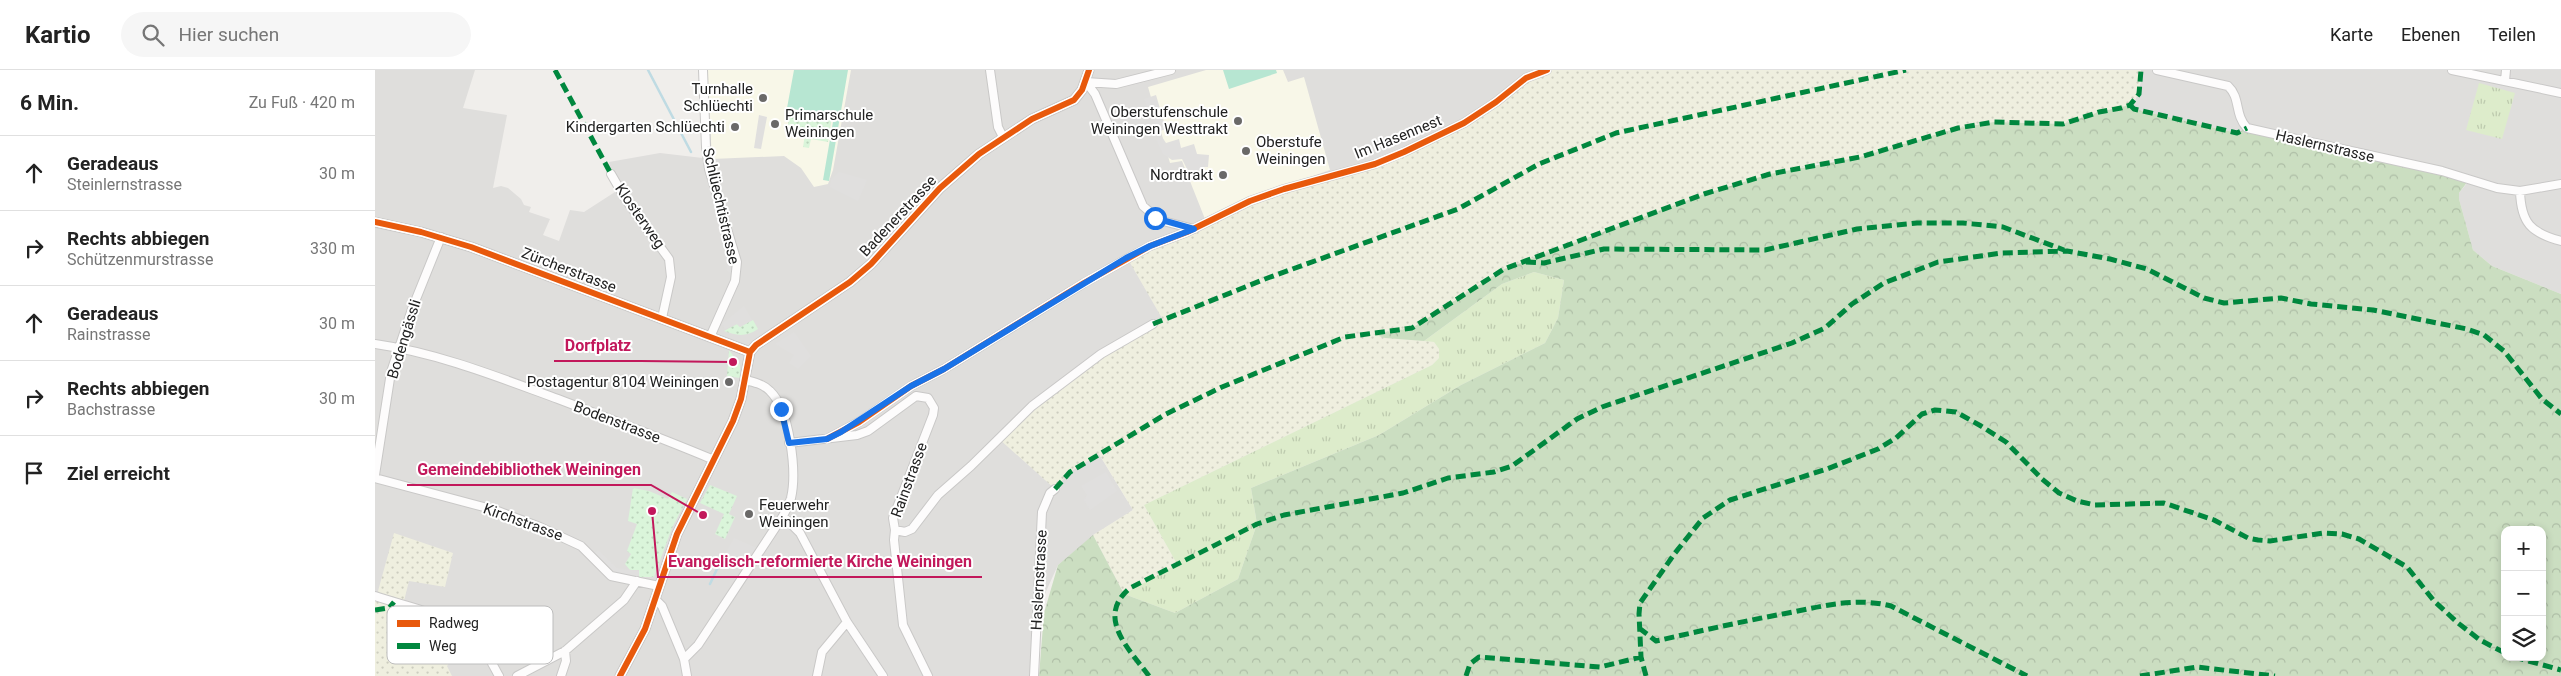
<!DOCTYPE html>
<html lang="de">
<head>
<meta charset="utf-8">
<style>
  body { margin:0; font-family:Roboto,sans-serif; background:#f6f6f6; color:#222 }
  .controls { position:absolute; right:15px; bottom:15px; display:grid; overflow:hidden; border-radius:10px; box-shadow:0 2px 8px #0003 }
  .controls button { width:45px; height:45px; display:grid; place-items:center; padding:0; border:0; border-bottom:1px solid #e0e0e0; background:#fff; color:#222; font:25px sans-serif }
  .stop { position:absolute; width:15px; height:15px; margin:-11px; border:4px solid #1a73e8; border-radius:50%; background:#fff }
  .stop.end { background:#1a73e8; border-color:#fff; box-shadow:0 1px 5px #0008 }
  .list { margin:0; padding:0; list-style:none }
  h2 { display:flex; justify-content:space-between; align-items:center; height:65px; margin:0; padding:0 20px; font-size:21px }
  h2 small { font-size:16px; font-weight:400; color:#767676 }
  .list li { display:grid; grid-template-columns:32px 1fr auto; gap:15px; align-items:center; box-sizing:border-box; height:75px; padding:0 20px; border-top:1px solid #e0e0e0 }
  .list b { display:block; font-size:19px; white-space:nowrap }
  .list p { margin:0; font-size:16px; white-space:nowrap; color:#767676 }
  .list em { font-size:16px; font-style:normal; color:#767676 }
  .icon { flex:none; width:28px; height:28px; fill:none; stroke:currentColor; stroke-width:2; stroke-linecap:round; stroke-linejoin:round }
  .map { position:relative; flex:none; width:2186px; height:606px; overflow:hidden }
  header { display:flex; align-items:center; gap:30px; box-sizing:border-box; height:70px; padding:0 25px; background:#fff; border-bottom:1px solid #e0e0e0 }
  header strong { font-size:24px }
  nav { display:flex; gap:28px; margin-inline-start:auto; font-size:18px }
  .search { width:350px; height:45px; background:#f6f6f6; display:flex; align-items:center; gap:12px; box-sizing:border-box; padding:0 18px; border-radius:28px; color:#767676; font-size:19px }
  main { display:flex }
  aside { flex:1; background:#fff }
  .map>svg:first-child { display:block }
</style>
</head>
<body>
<header>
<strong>Kartio</strong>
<div class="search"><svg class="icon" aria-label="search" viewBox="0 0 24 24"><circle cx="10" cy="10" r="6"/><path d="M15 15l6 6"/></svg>Hier suchen</div>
<nav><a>Karte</a><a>Ebenen</a><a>Teilen</a></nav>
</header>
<main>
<aside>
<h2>6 Min.<small>Zu Fuß · 420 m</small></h2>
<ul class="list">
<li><svg class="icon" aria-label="ahead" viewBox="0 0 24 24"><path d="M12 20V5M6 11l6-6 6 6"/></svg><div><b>Geradeaus</b><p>Steinlernstrasse</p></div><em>30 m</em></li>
<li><svg class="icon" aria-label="right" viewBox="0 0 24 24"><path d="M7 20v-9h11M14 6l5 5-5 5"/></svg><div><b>Rechts abbiegen</b><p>Schützenmurstrasse</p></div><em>330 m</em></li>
<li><svg class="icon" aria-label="ahead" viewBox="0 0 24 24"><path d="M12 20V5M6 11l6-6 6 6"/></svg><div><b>Geradeaus</b><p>Rainstrasse</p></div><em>30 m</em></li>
<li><svg class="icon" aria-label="right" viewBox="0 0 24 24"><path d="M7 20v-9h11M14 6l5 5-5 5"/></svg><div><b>Rechts abbiegen</b><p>Bachstrasse</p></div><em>30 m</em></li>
<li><svg class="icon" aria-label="arrive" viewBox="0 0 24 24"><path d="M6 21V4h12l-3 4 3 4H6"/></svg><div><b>Ziel erreicht</b></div></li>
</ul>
</aside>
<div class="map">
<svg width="2186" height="606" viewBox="0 0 2186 606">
  <defs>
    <pattern id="farmland-dots" width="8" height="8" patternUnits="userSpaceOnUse" patternTransform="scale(1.25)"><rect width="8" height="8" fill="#efefdf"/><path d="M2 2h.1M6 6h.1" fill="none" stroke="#cdcdbf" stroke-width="1.8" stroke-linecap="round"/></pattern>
    <pattern id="grass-tufts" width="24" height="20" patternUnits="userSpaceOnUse" patternTransform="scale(1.25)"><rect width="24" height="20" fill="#ddeccb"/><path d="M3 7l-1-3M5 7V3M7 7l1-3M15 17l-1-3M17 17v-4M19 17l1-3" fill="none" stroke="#bdcaae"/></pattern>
    <pattern id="forest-crowns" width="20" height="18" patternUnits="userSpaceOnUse" patternTransform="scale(1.25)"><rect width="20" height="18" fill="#cbdec1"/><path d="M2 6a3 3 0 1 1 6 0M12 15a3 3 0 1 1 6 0" fill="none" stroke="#aebea6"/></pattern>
    <pattern id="park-dots" width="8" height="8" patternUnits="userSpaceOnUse" patternTransform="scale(1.25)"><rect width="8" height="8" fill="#daf5da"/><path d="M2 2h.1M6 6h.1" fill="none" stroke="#bbd2bb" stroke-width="1.8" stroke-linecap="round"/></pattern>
  </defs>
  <rect width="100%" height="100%" fill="#f0eeeb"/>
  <path fill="#dfdedc" d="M0,0h100l-12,38 44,7 -14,73 8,-2 7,2 13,11 3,6 7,2 -2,5 21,7 -7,16 16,6 11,-31 14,2 31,-20 -6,-30 51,-9 51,6 -4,-89h840l-83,53 -89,41 -125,37 -52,31 -35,12v76l-10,4 -83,148 29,-18 34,56 -39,25 -36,30 -20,44 -4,67h-587l-5,-8 9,-46 -76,-26z
    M1766,0h420v224l-69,-28 -19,-16 -14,-51v-6l9,-11 -220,-54 -11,5 -103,-24 -4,-4 5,-4 6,-19z"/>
  <path fill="#f8f7e8" d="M332,0h144l-18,100 -5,14 -14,3 -13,-19 -17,-12 -72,3z
    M831,0h77l5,12 16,-5 26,93 -91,32 -34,17 -23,-58 -12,2 -22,-76z"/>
  <path fill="url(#farmland-dots)" d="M1172,0h594l-2,24 -9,11 -31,7 -36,12 -69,-2 -36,6 -98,29 -44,7 -66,16 -46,14 -200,75 -82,54 -19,8 -28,2 59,9 5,7v9l-7,7 -288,140 33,59 -53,30 -31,-59 40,-25 -34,-56 -29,18 -15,17 -57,-51 103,-84 62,-34 -34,-59 34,-17 35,-12 52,-31 125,-37 89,-41 62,-45z
    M19,463l59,20 -8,34 -36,-6 -7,28 49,15 20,14 -24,28 5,10h-77v-74z"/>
  <path fill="url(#grass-tufts)" d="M2104,13l36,10 -13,46 -36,-9z
    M1159,202l30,8 -6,38 -13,25 -84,42 -82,50 -128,53 6,36 -19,55 -63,34 -51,-19 53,-30 -33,-59 288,-140 7,-7v-9l-5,-7 -10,-1 78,-57z"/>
  <path fill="url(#forest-crowns)" fill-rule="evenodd" d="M1755,35l4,4 103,24 10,-5 221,53 -9,12v6l14,51 19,16 69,28v382h-1522l5,-63 14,-48 35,-30 31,59 51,19 63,-34 19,-55 -6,-36 128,-53 82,-50 84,-42 13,-25 6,-38 -30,-8 -32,12 -78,57 -39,-3 -12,-4 39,-6 92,-59 200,-75 66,-20 90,-17 98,-29 36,-6 69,2 36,-12zM2130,460h37v127h-37z"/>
  <path fill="url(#park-dots)" d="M415,40l42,7 -4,25 -17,-3 -2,9 -6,-1 3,-19 -18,-3z
    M378,250l5,9c-12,8 -21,7 -34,2l13,-7 3,3z
    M354,280l11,15v13l-13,-2z
    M335,415l27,11 -8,18 6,3 -10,22 -10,-5 9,-20 -24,-11z
    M258,418l16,3 19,8 4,-7 15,7 -15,29 -18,49h-15v-7h-9l-5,-6 6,-10 -4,-3 10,-27 -9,-3z"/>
  <path fill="#b7e6d2" d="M419,0h54l-19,111 -6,-1 11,-64 -47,-8z
    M848,0h53l1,3 -48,16z"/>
  <path fill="#e0dfde" d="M781,25l10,34 -9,3 -13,-33z
    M384,45l8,2 -6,32 -7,-1z
    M787,67l4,6 13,-4 2,9 13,-4 3,10 12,1 -1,12h-6l-1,4 -11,4 -8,-16 -10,1 -9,-6 -7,-15z
    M464,102l28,8 -9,21 -28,-14 1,-7z
    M351,164l8,27 -1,13 -6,-3v-17l-7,-18z
    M369,236l8,14 -12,7 -3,-3 -12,5 -3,-5z
    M419,262l17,24 -13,13 -9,-6 5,-8 -19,-11z
    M731,402l11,19 -27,19 -6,-10 3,-5 -6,-9z
    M359,468l23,10 -11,18 -22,-10z
    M223,480l19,18 22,3v6l-26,-4 -19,-19z"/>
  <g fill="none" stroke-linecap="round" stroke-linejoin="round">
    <path stroke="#bfdbe3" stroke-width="2.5" d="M273,0l43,82
      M335,514l7,-15 10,-10"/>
    <g stroke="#c9c8c7" stroke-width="10">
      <path id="minor" d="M328,0l3,77 3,22 28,93 -2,19 -25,56
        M615,0l8,57 5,10
        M1782,0l71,16c13,12 6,28 19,42l195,43 55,17 23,3 41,-7
        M2077,0l109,23
        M2130,11l1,-11
        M711,12l9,12 48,112 16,14 35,9
        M711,12l30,2 55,-14
        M236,104l15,26 43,59 2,18 -9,41
        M2145,121c1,32 11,42 41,50
        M0,274c63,9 123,33 183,55 52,20 104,39 156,61
        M452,369l32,-17 52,-36 33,-17 140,-86 66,-37 37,-14 63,-31 34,-12 91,-25 29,-12 60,-29 32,-21 30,-24 21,-8
        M414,373l68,-8 11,-4 48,-35 12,2 6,10 -1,7 -40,103 2,12 10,2 7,-3 26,-34 33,-29 61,-60 69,-52 52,-30
        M0,405l16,-103 21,-63 29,-72
        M0,408l120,32 45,17 41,19 30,30 48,10
        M408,446l17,17 47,89 36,54
        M520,460l-1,10 9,85 25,51
        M0,526c35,12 79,18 104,47 8,10 14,22 20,33
        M280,529l7,7 22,53 3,17
        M309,589l14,-14 85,-129c3,-6 6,-12 8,-18 6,-26 -1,-88 -21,-107 -7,-7 -16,-9 -25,-11
        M142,606l48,-25 59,-51 13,-19
        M186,606l5,-15 -1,-10
        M442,606l5,-24 25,-30
        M659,606l8,-164 8,-19 5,-4"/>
    </g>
    <g stroke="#c9c8c7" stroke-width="11">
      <path id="tertiary" d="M0,152l46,10 50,15 279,105
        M375,282l6,-7 94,-63 21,-18 69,-76 39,-34 53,-35 42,-19 8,-10 7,-20
        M245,606l25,-47 32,-95 56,-113 8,-22 9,-47"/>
    </g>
    <use href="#minor" stroke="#fdfcfc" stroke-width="8"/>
    <use href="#tertiary" stroke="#fdfcfc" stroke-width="9"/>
    <path stroke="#00873e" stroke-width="5" stroke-dasharray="10 5" stroke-linecap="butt" d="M180,0l56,104
      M1755,35l4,4 103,24 10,-5
      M1151,192l18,1 60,-14 161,1 92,-21 60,-6h46l40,4 61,23
      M778,254l112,-45 193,-70 81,-45 77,-31 290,-63
      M680,419l15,-17 96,-58 56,-27 123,-50 67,-9 92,-59 200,-75 66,-20 90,-17 98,-29 36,-6 69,2 36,-12 22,-4 9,-3 9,-11 2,-24
      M0,540l14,-2 5,-6
      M1264,558l17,13c44,-10 88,-20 132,-28 35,-7 68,-16 103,-7l136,70
      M2139,587l47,13
      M774,606c-20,-27 -54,-59 -19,-88l127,-64 27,-9 119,-22 45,-15 46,-6 18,-6 65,-47 25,-12 190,-64 33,-15 27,-24 32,-21 54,-21 64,-9 65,-2 43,8 37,10 57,29 20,5 57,-5 30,6 62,6 94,19 17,6 20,16 38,48 19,15
      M1091,606l4,-12 9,-7 121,10 41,-10
      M1271,606l-5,-19 -2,-43 1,-11 35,-50 28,-35 27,-18 97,-31 51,-20 18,-11 26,-24 13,-4 21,2 25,14 25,16 36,37 17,14 18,8 18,4 69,-2 50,17 34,18 10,2 12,1 53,-8 19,1 17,5 48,28 27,34 24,22 22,17 25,13
      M1765,606l57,-9 78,9"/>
    <g stroke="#fff" stroke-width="9">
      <path id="cycleway" d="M0,152l46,10 50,15 279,105
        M375,282l6,-7 94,-63 21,-18 69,-76 39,-34 53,-35 42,-19 8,-10 7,-20
        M452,369l32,-17 52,-36 33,-17 140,-86 66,-37 37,-14 63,-31 34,-12 91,-25 29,-12 60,-29 32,-21 30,-24 21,-8
        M245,606l25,-47 32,-95 56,-113 8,-22 9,-47"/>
    </g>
    <use href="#cycleway" stroke="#e8590c" stroke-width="6"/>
  </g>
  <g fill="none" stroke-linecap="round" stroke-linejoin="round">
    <path stroke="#1a73e8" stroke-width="6" d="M406,339l8,34 38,-4 14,-7 70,-46 33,-17 182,-111 24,-12 44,-17 -39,-11"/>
  </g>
  <g fill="#6a6968" stroke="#fff" stroke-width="2">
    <circle cx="388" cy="28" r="5"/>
    <circle cx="863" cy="51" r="5"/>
    <circle cx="400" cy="54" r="5"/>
    <circle cx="360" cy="57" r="5"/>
    <circle cx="871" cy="81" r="5"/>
    <circle cx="848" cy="105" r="5"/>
    <circle cx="354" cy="312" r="5"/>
    <circle cx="374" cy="444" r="5"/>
  </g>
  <g text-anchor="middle" stroke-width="4" stroke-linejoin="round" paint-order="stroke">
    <g font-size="15" fill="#222" stroke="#fff" text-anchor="end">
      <text x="378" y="24">Turnhalle<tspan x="378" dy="17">Schlüechti</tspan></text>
      <text x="853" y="47">Oberstufenschule<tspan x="853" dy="17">Weiningen Westtrakt</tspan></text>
      <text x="410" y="50" text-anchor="start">Primarschule<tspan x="410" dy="17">Weiningen</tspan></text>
      <text x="350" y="62">Kindergarten Schlüechti</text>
      <text x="881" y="77" text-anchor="start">Oberstufe<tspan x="881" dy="17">Weiningen</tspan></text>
      <text x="838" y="110">Nordtrakt</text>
      <text x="344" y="317">Postagentur 8104 Weiningen</text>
      <text x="384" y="440" text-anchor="start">Feuerwehr<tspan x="384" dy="17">Weiningen</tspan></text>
    </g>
    <g font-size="15" fill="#222" stroke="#fff">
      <text transform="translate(1023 67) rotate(-22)" y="5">Im Hasennest</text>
      <text transform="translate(1950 76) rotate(13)" y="5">Haslernstrasse</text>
      <text transform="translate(346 136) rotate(77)" y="5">Schlüechtistrasse</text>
      <text transform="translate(265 146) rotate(55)" y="5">Klosterweg</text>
      <text transform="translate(523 146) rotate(-47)" y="5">Badenerstrasse</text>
      <text transform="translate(194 200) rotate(21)" y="5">Zürcherstrasse</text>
      <text transform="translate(29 269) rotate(-73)" y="5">Bodengässli</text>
      <text transform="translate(242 352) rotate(21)" y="5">Bodenstrasse</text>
      <text transform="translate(534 410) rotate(-70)" y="5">Rainstrasse</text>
      <text transform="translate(148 452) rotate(20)" y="5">Kirchstrasse</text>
      <text transform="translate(664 510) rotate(-87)" y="5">Haslernstrasse</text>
    </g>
  </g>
  <rect x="12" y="536" width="166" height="58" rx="8" fill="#fff" stroke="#bdbdbd" stroke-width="1"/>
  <rect x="22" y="550" width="23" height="7" fill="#e8590c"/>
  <rect x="22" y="573" width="23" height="6" fill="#00873e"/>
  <g font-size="14" fill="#222">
    <text x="54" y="558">Radweg</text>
    <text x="54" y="581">Weg</text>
  </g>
  <path fill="none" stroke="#c2185b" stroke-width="2" d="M358 292L266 291H179M328 445L276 415H32M277 441L283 507H607"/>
  <g fill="#c2185b" stroke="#fff" stroke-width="2">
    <circle cx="358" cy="292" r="5"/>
    <circle cx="328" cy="445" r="5"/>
    <circle cx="277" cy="441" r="5"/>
  </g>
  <g font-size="16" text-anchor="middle" font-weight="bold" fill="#c2185b" stroke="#fff" stroke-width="4" stroke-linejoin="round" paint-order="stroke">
    <text x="223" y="281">Dorfplatz</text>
    <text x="154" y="405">Gemeindebibliothek Weiningen</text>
    <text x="445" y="497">Evangelisch-reformierte Kirche Weiningen</text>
  </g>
</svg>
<div class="controls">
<button>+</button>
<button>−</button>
<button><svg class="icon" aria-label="layers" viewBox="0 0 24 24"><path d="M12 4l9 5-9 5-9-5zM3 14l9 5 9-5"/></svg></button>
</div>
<div class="stop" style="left:780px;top:148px"></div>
<div class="stop end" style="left:406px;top:339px"></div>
</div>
</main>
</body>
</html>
